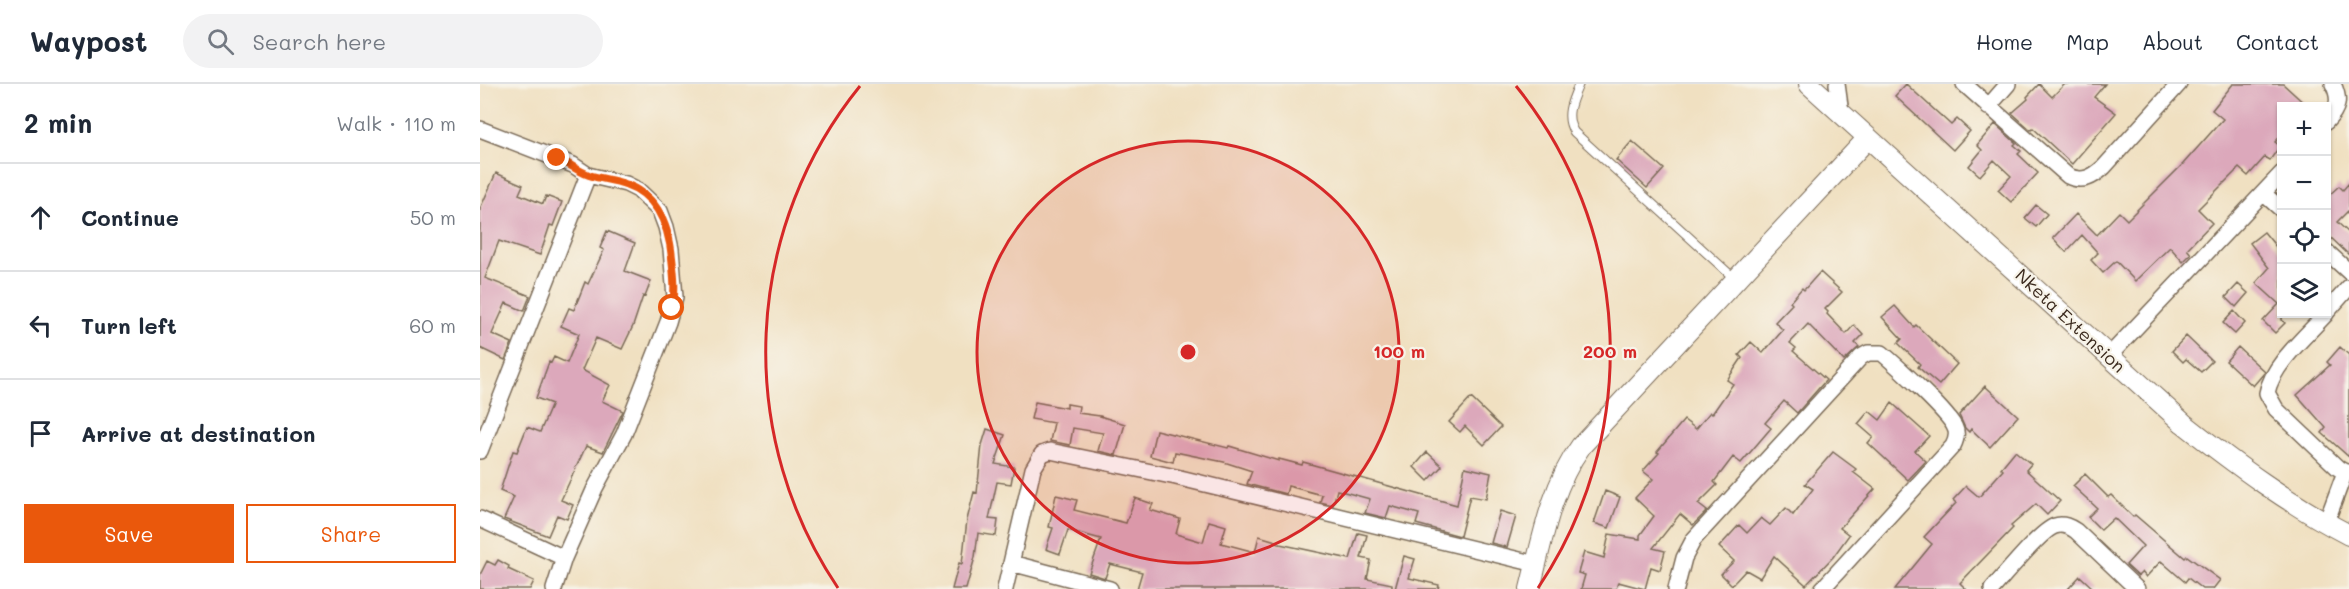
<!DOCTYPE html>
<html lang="en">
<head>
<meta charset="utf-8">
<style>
  body { margin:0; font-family:Mali,sans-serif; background:#f2f2f3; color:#1f2937 }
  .controls { position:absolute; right:18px; top:18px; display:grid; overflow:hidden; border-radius:0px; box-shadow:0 2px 4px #0004 }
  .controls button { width:54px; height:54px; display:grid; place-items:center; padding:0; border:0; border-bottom:2px solid #e0e1e3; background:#fff; color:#1f2937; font:30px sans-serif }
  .stop { position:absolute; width:18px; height:18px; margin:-14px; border:4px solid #ea580c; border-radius:50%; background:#fff }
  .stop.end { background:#ea580c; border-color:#fff; box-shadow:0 2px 6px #0008 }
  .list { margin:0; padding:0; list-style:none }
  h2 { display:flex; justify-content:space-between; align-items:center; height:78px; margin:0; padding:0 24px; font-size:26px }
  h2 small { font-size:20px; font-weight:400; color:#747a83 }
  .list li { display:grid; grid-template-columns:39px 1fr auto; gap:18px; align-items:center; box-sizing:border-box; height:108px; padding:0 24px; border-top:2px solid #e0e1e3 }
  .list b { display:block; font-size:22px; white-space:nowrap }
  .list em { font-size:20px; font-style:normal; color:#747a83 }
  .actions { display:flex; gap:12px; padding:18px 24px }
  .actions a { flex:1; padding:14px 0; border:2px solid #ea580c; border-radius:0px; text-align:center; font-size:21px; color:#ea580c }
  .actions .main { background:#ea580c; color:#fff }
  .icon { flex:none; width:33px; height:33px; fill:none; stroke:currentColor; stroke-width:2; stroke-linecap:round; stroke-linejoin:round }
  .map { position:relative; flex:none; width:1869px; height:505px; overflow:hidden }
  header { display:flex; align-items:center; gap:36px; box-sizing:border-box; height:84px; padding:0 30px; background:#fff; border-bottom:2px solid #e0e1e3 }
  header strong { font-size:28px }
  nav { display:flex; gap:33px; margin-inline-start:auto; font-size:21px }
  .search { width:420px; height:54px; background:#f2f2f3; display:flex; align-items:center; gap:15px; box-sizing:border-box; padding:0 21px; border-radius:33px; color:#747a83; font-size:22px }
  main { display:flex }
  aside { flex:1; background:#fff }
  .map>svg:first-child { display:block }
</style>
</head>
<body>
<header>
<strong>Waypost</strong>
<div class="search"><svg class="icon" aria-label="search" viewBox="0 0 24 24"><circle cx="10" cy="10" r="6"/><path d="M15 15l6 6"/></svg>Search here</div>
<nav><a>Home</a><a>Map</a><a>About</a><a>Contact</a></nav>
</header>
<main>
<aside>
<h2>2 min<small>Walk · 110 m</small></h2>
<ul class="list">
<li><svg class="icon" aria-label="ahead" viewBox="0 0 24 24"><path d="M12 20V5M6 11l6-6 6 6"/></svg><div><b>Continue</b></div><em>50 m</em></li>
<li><svg class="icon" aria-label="left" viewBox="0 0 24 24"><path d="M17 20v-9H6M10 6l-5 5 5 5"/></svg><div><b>Turn left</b></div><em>60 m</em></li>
<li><svg class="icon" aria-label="arrive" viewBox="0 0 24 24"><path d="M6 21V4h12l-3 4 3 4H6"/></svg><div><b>Arrive at destination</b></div></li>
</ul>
<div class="actions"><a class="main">Save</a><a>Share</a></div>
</aside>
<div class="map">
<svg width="1869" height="505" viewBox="0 0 1869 505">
  <rect width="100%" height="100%" fill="#f7f3e8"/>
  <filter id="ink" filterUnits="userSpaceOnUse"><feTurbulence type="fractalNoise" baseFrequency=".0167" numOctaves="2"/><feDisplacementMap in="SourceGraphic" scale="12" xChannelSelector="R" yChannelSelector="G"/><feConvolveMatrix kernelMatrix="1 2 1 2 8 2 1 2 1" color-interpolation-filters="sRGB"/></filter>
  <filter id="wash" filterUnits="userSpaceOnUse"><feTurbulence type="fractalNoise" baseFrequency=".008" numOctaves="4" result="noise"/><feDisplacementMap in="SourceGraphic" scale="24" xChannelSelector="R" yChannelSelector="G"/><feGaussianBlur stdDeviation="1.35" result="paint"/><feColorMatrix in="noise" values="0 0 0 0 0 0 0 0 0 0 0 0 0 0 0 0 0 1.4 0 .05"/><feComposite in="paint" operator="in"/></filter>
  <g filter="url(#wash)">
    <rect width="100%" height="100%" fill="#f0e0c1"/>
    <g id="blocks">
      <path fill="#dca8bb" d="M1426,0l45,41 6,-6 13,12 -17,19 -58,-54z
        M1559,0l13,13 13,-13h40l-11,13 22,16 -44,51 -39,-36 -2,2 -19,-17 16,-14 -1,-2z
        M1753,0h50l24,22h-25v29l-7,7 5,4 -10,14 -5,-3 -17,19 -9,-8 -41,41 14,14 -25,26 4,5 -8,8 -13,-15 -35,34 -19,-20 -13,12 -12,-13 7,-7 -16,-18 -16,17 -13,-14 23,-24 21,21 22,-23 8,8 56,-56 40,-45 -11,-9z
        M1515,40l21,19 -2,2 7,6 -3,3 20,19 -27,29 -13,-12 13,-14 -17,-16 -14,16 -11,-10 13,-16 -5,-5z
        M1152,57l32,28 -17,19 -31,-28z
        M16,89l27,12 -4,9 24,10 3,-8 16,6 -9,24 -3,-1 -10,30 -41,-14 -14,37 45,18 -6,15 -18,-8 -14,31 20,9 -7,17 -25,-12v-139z
        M1869,99v27l-12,12 12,11v22l-23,-22v-35l13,-12 4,4z
        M1556,121l11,9 -11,13 -11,-9z
        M127,147l28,12 -10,28 26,10 -6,16 -2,-1 -10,30 -11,23 -26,-11 -14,32 28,15 -8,16 21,10 -20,41 -17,-6 -25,54 12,5 -6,14 -10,-4 -9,21 -44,-17 10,-22 -14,-6 13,-40 4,1 10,-25 13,5 12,-28 -16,-6 13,-36 2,1 3,-6 13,6 12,-29 -18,-8 8,-18 5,2 11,-28 3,2 16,-34 -4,-2z
        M1784,148l18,22v66l3,3 -10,10 -12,-12 16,-17 -23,-21 13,-15 -19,-25z
        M1340,188l22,20 -17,17 3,3 -1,2 19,20 8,-9 9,10 -8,8 4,4 -15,14 -36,-37 -18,19 6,5 -3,3 33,29 -29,33 -13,-12 -19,22 6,5 -30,35 -8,-6 -19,25 3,3 -19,19 9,7 -14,14 -13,-11 -27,34 12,3 -5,19 -9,-3 -6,22 -27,-7 -2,7h-35l4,-14 -7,-2 6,-21 20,6 5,-24 31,5v-4l14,-19 -19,-18 18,-19 -10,-8 16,-18 -2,-1 27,-32 12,9 14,-17 2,2 21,-30 -6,-4 15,-22 -3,-3 12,-13 12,11 20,-23 -8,-8 17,-18 -2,-2 12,-14 2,2z
        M1758,200l10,9 -12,14 -10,-10z
        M1415,222l19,21 2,-2 41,39 -18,21 -21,-18 2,-3 -22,-21 4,-4 -20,-22z
        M1754,227l11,12 -10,11 -12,-11z
        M1706,252l26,25 -11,11 -15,-13 -3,3 -11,-11z
        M1758,263l27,25 -12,14 -27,-25z
        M1860,263l9,8v102l-27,-24 4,-5 -29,-33 33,-30 -3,-3z
        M1505,302l33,30 -28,31 -19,-18 -2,3 -4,-4 -6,-13z
        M991,314l30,29 -17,18 -19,-19 -5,6 -11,-10z
        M555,318l32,6v-4l12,2 -1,7 22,3 25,8 -9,31 -18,-4 5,-18 -30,-5 -3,17 -20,-4 4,-18 -23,-4z
        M1412,319l37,33 -14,15 11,10 -18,19 -40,-37 5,-6 -15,-13 11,-13 11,9z
        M507,345l18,6 -10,29 19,3 -3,17 -14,-2 -8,37 9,1 -2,16 -18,-3 -3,24 -9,32h-14l7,-26 3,1 5,-44 7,-28 3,1 5,-48z
        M676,346l72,18 1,-2 50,15v-2l23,6 1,-3 154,43 8,-38 26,6 -5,26 -16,-3 -10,40 -44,-12 3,-10 -29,-8 -4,12 -21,-5 5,-14 -33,-9 -4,15 -13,-3 2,-7 -34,-9 -2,8 -39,-10 5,-13 -28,-9 -49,-10 -2,10 -23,-6z
        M1535,367l16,13 -5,6 34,31 -13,14 -11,-11 -25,22 2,2 -53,55 6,6h-71l37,-45 -8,-7 32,-34 -3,-3 13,-14 13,11 24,-27 -2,-2z
        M947,368l15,14 -14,15 -14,-14z
        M1353,368l23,17 -3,3 22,17 -35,39 9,7 -16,22 -27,28 -32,-29 -14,22 -14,-8 -14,15 -11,-11 13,-13 -15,-14 20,-22 8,8 14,-15 9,7 16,-17 7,7 20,-26 -8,-5z
        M1605,390l23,23 3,-2 22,22 2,-2 50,43 2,-2 33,24 -7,9h-11l-14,-11 -3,4 -24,-21 -15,16 -4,-5 -4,4 -12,-11 17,-19 -29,-28 -13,12 -13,-13 9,-9 -24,-22z
        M1125,407l15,6 -11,31 -15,-5z
        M576,411l21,5 -3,10 52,13 9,-25 18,6 -3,6 30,9 -4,15 27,8 6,-21 17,5 -5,17 34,9 4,-16 17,5 -1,2 75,16 8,-26 9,2 -6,23 10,2 -4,19 25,5v5h-255l5,-17 -32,-8 -5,14 -16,-5 12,-34 -33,-9 -8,24 -14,-5 7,-21 -4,-1z
        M1020,427l16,5 -9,31 -16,-4z
        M924,472l11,3 -6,19 30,7 -1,4h-43z
        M18,476l11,6 -1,3 26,12 -4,8h-50v-14l7,-14 8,4z
        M1600,492l14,13h-26z"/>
    </g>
  </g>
  <g filter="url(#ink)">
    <use href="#blocks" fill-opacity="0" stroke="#7a6a57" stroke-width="1.5"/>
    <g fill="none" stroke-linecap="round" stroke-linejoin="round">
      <g stroke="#7a6a57" stroke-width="10">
        <path id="service" d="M1099,0c-7,16 -15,32 -5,48l161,147"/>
      </g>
      <g stroke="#7a6a57" stroke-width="18">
        <path id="minor" d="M1357,0l4,29
          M1484,0l104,92c15,7 25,1 36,-9l75,-83
          M1508,23l20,-23
          M1846,38c12,-13 15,-22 7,-38
          M0,45l93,36 15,10 38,9 12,6 22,21 6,16 5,22 4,48 -7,25 -44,112 -29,54 -31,70 -10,31
          M1783,109l19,17
          M1846,167l23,21
          M1846,229l23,-26
          M1846,230c-19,21 -54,51 -59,79l9,16 62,59 7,4h4
          M1628,273l174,-184
          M0,367l108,-276
          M0,435l84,39
          M1846,439l19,-51
          M531,479l99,26
          M525,505l28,-120 9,-15 8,-3 126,26 360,87
          M1196,505l8,-31 10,-19 167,-182 7,-4h14c14,12 68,61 73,75 3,6 1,12 -2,18l-131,143
          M1512,505c13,-14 48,-58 63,-63 8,-3 15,1 21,5l61,58"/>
      </g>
      <g stroke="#7a6a57" stroke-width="22">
        <path id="tertiary" d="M1329,0l374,339c53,42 106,81 166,112
          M1050,505c12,-48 21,-102 51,-143l287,-308"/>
      </g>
      <use href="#service" stroke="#fff" stroke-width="8"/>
      <use href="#minor" stroke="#fff" stroke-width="15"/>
      <use href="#tertiary" stroke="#fff" stroke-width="20"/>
    </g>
  </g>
  <g fill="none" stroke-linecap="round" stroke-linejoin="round" filter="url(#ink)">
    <path stroke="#ea580c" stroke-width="8" d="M77,74c11,5 21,13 32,17 12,4 25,5 36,9 33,11 44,42 47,74 2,16 4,34 0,50"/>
  </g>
  <circle cx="708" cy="268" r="211" fill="#d62828" fill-opacity=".12"/>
  <g fill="none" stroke="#d62828" stroke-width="3">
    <circle cx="708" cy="268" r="211"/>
    <path d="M358 504A422 422 0 0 1 380 2M1036 2A422 422 0 0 1 1058 504"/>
  </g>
  <g text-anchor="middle" stroke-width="4.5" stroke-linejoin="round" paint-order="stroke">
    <g font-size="18" fill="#3b2a1e" stroke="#f7f3e8">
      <text transform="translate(1590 237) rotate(43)" y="6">Nketa Extension</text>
    </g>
  </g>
  <circle cx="708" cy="268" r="9" fill="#d62828" stroke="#f7f3e8" stroke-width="3"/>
  <g font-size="18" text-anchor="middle" font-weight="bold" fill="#d62828" stroke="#f7f3e8" stroke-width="4.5" stroke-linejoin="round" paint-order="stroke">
    <text x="919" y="274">100 m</text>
    <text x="1130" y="274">200 m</text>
  </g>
</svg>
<div class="controls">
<button>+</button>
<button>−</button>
<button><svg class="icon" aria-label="locate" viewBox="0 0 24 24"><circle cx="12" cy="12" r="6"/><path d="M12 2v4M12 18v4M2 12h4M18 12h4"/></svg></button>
<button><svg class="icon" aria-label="layers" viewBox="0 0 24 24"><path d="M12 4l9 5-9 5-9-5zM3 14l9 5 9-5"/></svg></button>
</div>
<div class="stop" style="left:192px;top:224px"></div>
<div class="stop end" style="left:77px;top:74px"></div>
</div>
</main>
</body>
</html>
